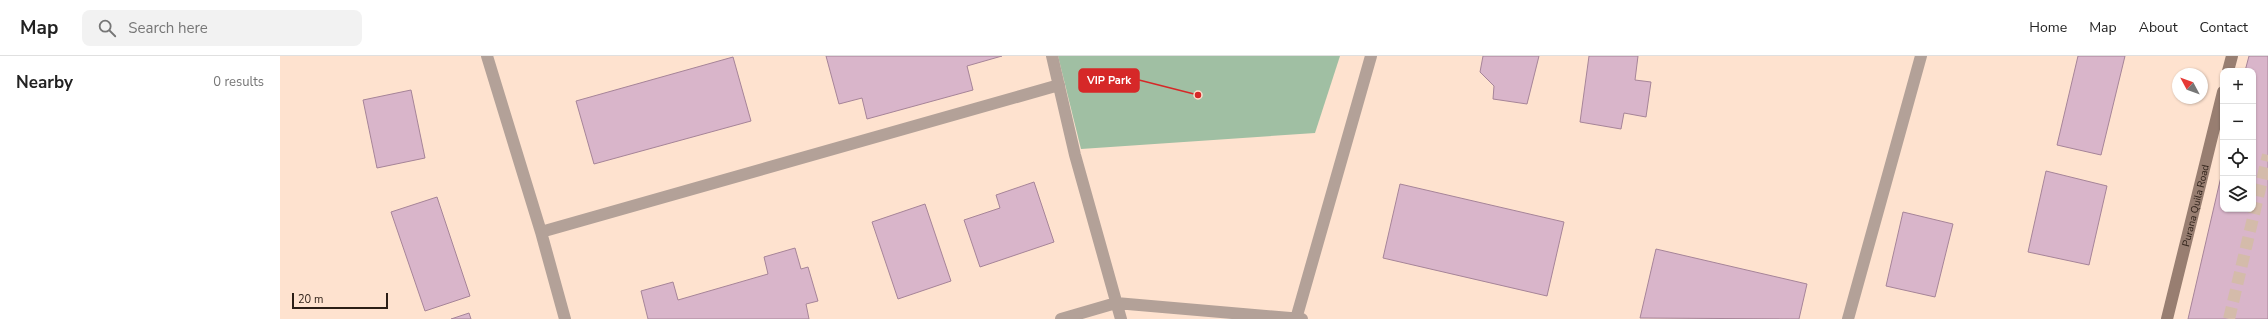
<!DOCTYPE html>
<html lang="en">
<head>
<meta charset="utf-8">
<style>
  body { margin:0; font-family:"Nunito Sans",sans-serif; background:#f2f2f2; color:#222 }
  .controls { position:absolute; right:12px; top:12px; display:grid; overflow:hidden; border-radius:8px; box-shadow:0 1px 3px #0004 }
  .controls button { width:36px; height:36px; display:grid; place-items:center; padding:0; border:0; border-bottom:1px solid #e0e0e0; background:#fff; color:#222; font:20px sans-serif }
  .compass { position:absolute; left:1892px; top:12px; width:36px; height:36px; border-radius:50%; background:#fff; box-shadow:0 1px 3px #0004; rotate:311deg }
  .scale { position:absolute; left:12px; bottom:10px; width:96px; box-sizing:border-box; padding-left:4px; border:2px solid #2b1e16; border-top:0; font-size:11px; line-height:14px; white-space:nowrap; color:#2b1e16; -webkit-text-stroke:3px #fee2cf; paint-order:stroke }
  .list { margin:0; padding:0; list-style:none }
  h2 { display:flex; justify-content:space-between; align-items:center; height:52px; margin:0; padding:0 16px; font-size:17px }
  h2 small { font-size:13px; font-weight:400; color:#767676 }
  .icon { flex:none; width:22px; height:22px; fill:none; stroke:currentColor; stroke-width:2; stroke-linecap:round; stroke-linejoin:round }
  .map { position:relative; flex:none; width:1988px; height:263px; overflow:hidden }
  header { display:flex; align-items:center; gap:24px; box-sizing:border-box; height:56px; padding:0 20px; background:#fff; border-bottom:1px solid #e0e0e0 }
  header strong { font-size:19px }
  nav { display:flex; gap:22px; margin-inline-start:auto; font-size:14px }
  .search { width:280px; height:36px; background:#f2f2f2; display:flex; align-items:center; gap:10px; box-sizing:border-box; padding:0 14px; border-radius:8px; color:#767676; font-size:15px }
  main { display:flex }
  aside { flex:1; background:#fff }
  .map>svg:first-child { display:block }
</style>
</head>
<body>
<header>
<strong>Map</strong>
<div class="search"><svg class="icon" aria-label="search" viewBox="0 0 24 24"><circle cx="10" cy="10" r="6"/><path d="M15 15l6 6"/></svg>Search here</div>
<nav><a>Home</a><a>Map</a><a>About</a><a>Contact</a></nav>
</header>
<main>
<aside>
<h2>Nearby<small>0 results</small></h2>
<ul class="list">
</ul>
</aside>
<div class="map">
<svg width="1988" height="263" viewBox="0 0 1988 263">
  <rect width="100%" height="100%" fill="#fee2cf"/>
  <path fill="#a0bfa3" d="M778,0h282l-25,77 -234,16z"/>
  <path fill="#d9b5ca" stroke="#a68498" d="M546,0h176l-35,10 6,24 -106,29 -5,-21 -23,6z
    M1203,0h56l-12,48 -34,-5 1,-13 -14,-14z
    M1309,0h49l-3,24 16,2 -5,35 -22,-4 -3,16 -41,-7z
    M1798,0h47l-24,99 -44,-10z
    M1969,0h19v263h-80l35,-151v41h30v-138h-8z
    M453,1l18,64 -157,43 -18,-63z
    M131,34l14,68 -48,10 -14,-68z
    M1766,115l61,15 -18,79 -61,-13z
    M754,126l20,60 -74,25 -16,-47 36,-12 -4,-13z
    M1120,128l164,38 -17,74 -164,-38z
    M157,141l33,99 -45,15 -34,-99z
    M645,148l26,77 -53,18 -26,-77z
    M1623,156l50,12 -18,73 -49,-11z
    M515,192l6,21 7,-2 10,34 -12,3 3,15h-161l-7,-28 32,-9 5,18 90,-26 -4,-17z
    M1376,193l151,35 -8,35 -159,-1z
    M189,257l2,6h-20z"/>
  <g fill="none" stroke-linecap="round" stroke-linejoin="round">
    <path stroke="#d4bbaa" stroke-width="12" stroke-dasharray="12 6" stroke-linecap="butt" d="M1949,263l39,-164"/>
    <path stroke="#b3a198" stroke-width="12" d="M207,0l54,176 24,87
      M772,0l23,99 46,164
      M261,176l518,-147
      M781,263l55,-16 186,16
      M1016,263l75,-263
      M1568,263l73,-263"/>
    <g stroke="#987e71" stroke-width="12">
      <path d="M1948,15l4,-15"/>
      <path id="s1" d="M1887,263l56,-227"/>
    </g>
  </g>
  <g text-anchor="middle" stroke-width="3.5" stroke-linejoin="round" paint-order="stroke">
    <g font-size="10" fill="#2b1e16" stroke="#fee2cf">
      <text dy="4" stroke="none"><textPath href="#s1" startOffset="117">Purana Quila Road</textPath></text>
    </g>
  </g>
  <path fill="none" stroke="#d62828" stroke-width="1.5" d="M918 39L859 24"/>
  <circle fill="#d62828" stroke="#fee2cf" stroke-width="1.5" cx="918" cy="39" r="4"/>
  <rect fill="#d62828" stroke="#d62828" stroke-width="1.5" x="799" y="13" width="60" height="23" rx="4"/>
  <g font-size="11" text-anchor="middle" font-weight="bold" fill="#fff">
    <text x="829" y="28">VIP Park</text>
  </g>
</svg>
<div class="controls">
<button>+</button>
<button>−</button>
<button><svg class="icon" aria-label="locate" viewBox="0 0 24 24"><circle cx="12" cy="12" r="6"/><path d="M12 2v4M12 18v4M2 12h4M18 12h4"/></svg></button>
<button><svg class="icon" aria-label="layers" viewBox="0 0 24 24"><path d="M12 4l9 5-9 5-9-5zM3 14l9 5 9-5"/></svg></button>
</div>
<svg class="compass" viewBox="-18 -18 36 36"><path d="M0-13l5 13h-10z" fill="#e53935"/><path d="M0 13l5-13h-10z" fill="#767676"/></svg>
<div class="scale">20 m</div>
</div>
</main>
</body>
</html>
